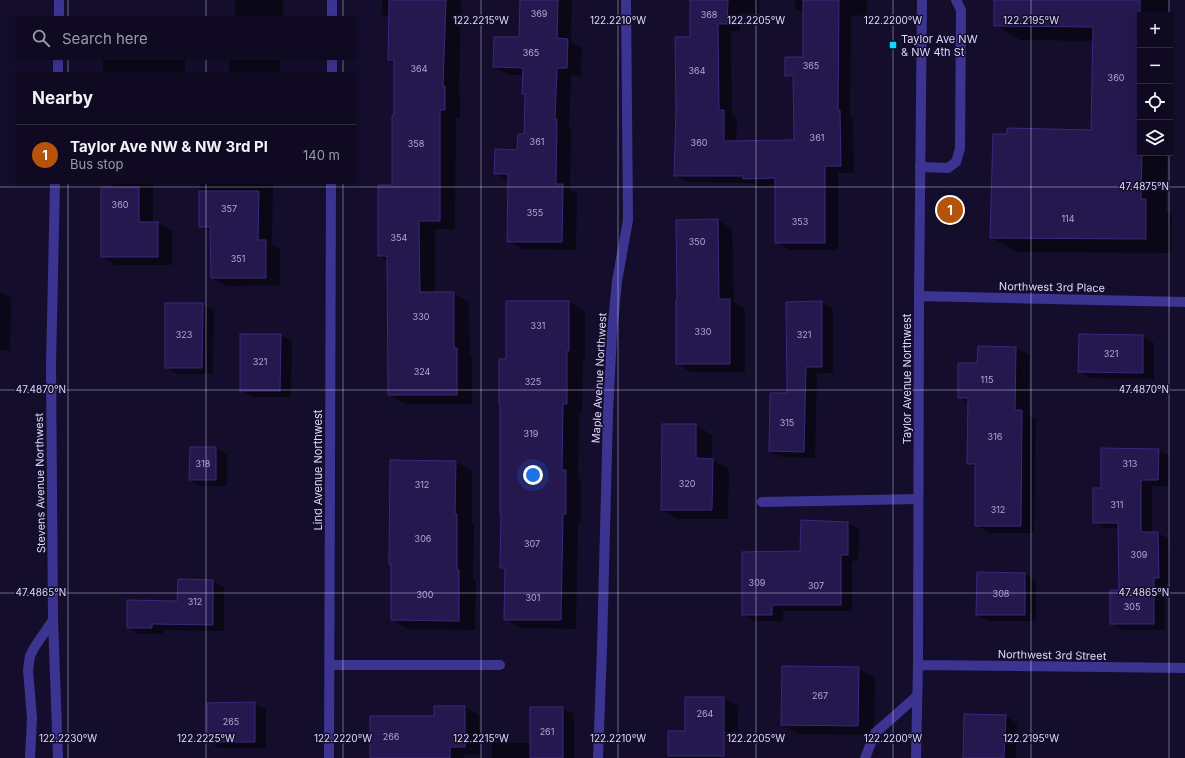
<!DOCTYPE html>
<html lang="en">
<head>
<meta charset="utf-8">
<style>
  body { margin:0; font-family:Inter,sans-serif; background:#18132a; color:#f1f3f6 }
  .controls { position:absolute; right:12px; top:12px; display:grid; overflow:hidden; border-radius:0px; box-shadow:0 2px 6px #0003 }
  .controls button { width:36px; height:36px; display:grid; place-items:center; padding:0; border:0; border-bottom:1px solid #2f2b3f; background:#0f0a21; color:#f1f3f6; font:20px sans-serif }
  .you { position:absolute; left:533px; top:475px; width:14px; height:14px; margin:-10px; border:3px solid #fff; border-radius:50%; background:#1a73e8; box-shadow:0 0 0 6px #1a73e833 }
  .badge { display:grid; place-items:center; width:26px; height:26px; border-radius:50%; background:#b45309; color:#fff; font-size:13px; font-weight:700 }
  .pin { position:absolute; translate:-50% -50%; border:2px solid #fff; box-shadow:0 1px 4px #0006 }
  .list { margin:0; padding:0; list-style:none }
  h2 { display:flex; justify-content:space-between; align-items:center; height:52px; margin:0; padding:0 16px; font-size:17px }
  h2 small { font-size:13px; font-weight:400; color:#9b9aa5 }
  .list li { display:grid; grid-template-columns:26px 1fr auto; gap:12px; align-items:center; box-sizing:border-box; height:60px; padding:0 16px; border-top:1px solid #2f2b3f }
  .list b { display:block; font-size:15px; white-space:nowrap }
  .list p { margin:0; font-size:13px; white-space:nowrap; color:#9b9aa5 }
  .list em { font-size:13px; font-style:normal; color:#9b9aa5 }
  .icon { flex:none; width:22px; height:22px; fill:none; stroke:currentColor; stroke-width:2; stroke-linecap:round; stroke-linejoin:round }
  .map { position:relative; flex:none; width:1185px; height:758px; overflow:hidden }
  .search { position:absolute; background:#0f0a21; box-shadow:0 2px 6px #0003; left:16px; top:16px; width:340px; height:44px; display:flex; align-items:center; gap:10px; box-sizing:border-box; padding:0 14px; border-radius:0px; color:#9b9aa5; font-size:15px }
  .panel { position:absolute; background:#0f0a21; box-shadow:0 2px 6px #0003; left:16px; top:72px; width:340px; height:112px; border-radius:0px }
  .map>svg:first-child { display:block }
</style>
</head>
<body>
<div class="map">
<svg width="1185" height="758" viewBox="0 0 1185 758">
  <rect width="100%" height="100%" fill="#140e2c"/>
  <path fill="#0007" d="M235,0h48v17h-48z
    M382,0h79l-2,96h1v22h-4l-1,111h-20v64h19l15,9 1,55 2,1v46h-67l-16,-9 -1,-134 -9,-5 14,-70 2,-123 -6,-3 1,-41 -8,-5z
    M521,0h51l-1,42 11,6 -1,28 -10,-1 -2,52 2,1 -1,62 7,4 -1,56 -53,-1 -15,-8 1,-60 -14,-8 23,-22 7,-16 1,-40 -3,-1 1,-19h-15l-15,-8 26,-29z
    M691,0h68v14l-19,-1v18h-9l1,84 5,3 -1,24 59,-1 -1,-61 -8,-5 18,-17v-45l-9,-5v-8h72v15l-16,1 -1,101 3,1 1,55h-16v77h-49l-13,-8v-57l-19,1 -5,-3 -64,-1 -13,-7 16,-137z
    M995,0h175v19v-4h-30v138h27l-1,59 6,3 -1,38 -155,-1 -25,-15 101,-106 1,-90 -73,-1 -25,-15z
    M103,59h82v14h-82z
    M229,59h51v14h-51z
    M113,183h40v40h5l14,8v34h-56l-14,-8z
    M183,183h90l-1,62 8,4v36l-54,1 -14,-8 -1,-46 -11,-6v-42z
    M718,220l14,9 2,73 11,7v63h-54l-14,-8z
    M0,292l11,6 -1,53 -10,-1z
    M507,302h62l16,9v49h-2l-1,53h-3l-1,65 3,2v43h-3l-2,106 -55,-1 -16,-9 1,-49 -5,-2 6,-208z
    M822,302l11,7v64h-16l-2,85 -34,-1 -11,-6 18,-57z
    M202,304l12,6 -1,64h-36l-11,-7z
    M281,335l11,6 -1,56h-39l-11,-7z
    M1080,335l63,1 11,7v36l-63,-1 -12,-6z
    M1016,348l13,7v60l7,4 -2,114h-45l-13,-8v-57l-8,-5 1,-60 -10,-6 19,-33z
    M696,425l16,10v25l17,9 -1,50h-50l-16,-10z
    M216,448l11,7v31h-26l-11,-6z
    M1158,450l12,6 -1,30h-17v47h6l11,6 1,45h-5v46h-43l-11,-7 9,-32 -1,-63h-14l-11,-6 8,-33z
    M456,462l16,9v53l2,1 -1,55 3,1 -1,49 -67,-1 -16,-9z
    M848,523l11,6 -1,32h-6v50h-69v10h-29l-11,-7 58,-62z
    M978,573l47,1 11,7v40h-48l-11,-6z
    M179,580l34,1 11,6v44l-61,-1v4h-24l-11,-7 50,-25z
    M858,668l17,10 -1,57 -75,-1 -17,-9z
    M686,698h38l14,8v26h-18v26h-50l-1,-26h17z
    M254,703l12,7v38h-47l-11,-7z
    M465,707l14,8 1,39 -16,1v3h-93l64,-41z
    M563,708l11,6v44h-82v-15h39z
    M1006,716l11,7 -1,35h-52z"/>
  <path fill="#25184f" stroke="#3c277d" d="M389,0h57l-3,86h2v24h-5v111h-21l1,71h34v56h3v47h-69l-1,-139h-9v-71h14v-70h2v-55h-6z
    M520,0h38l-1,38 11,1 -1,29h-10l-2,51h2l-1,65h7l-1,58h-55l1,-68h-14l1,-25 22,1 1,-16h6l1,-40h-3l1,-26 -30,-1 1,-30h25z
    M690,0h38l-1,24h-9l1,86h5v31l70,-1 -1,-64h-8v-19h18v-57h36l-1,110h2l1,56h-16v77h-50v-65l-32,1v-3h-69l2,-66 -1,-73h15z
    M994,0h146v153h2l-1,46h5v40l-156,-1 3,-104h14v-6l84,2 2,-103 -99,-1z
    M101,187h38v35h19v35h-57z
    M199,191h60l-1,49h8v38h-55l-1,-51h-11z
    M718,219l1,80h11v65h-54v-64h1l-1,-80z
    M506,301h63v50h-2v53h-4l-1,66h4v44h-3l-2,106h-57l1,-52h-5l1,-54h-1v-110h-1v-45h7z
    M822,301v66h-16l-2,85 -35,-1 1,-58h17l-1,-91z
    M165,303h38l-1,65h-37z
    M240,334h41l-1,57h-40z
    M1079,334l64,1v38l-65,-1z
    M978,346l38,1 -1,63h7l-1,116h-46v-62h-8l1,-66h-10v-35h19z
    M662,424h34v34l17,1 -1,51h-51z
    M190,447h26v33h-27z
    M1101,448l58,1 -1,31h-17v52h17l1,46h-5v46h-44v-34h9l-1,-67h-25v-35h8z
    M390,460l66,1 -1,53h2v56h2v51l-68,-1v-56h-2z
    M801,520l47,2v33h-7v50h-69v10h-30v-63l58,-1z
    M977,572l48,1v42h-49z
    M178,579l35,1v45l-61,-1v4h-25v-28l50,1z
    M782,666l77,1 -1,59 -77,-1z
    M685,697h39v59h-56v-25h17z
    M255,702v40h-48v-39z
    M434,706h31v41h-15v11h-80v-42h64z
    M530,707h33v51h-33z
    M964,714l42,1 -2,43h-41z"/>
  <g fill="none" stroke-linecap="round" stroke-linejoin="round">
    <path stroke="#3c3490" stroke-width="10" d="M920,167l28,1 8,-6 4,-13 1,-139 -5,-10
      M762,502l156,-3
      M330,665h170
      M30,758l2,-40 -4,-48 2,-14 4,-8 19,-28
      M865,758l10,-25 42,-37"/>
    <path stroke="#3c3490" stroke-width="10" d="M59,17v-17
      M332,17v-17
      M58,73v-14
      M332,73v-14
      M55,183l-4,182 2,255 5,138
      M919,296l266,6
      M918,665l267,3
      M329,758l2,-575
      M598,758l4,-110 6,-235 4,-79 5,-53 11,-61 -2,-220
      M916,758l2,-93 1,-369 3,-296"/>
  </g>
  <path fill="none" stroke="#dfd9ff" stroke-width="1" stroke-opacity="0.45" d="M68,0v17M206,0v17M343,0v17M481,0v758M618,0v758M756,0v758M893,0v758M1031,0v758M1169,0v15M68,59v14M206,59v14M343,59v14M1169,153v605M68,183v575M206,183v575M343,183v575M0,187h1185M0,390h1185M0,593h1185"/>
  <rect fill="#05daff" stroke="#140e2c" stroke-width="1.5" x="889" y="41" width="8" height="8" rx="2"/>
  <g text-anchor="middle" stroke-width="3" stroke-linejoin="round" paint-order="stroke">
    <g font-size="9" fill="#b0a9d3">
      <text x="539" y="17">369</text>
      <text x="709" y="18">368</text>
      <text x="531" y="56">365</text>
      <text x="811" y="69">365</text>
      <text x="419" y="72">364</text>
      <text x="697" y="74">364</text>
      <text x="1116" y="81">360</text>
      <text x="817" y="141">361</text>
      <text x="537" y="145">361</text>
      <text x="699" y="146">360</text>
      <text x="416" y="147">358</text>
      <text x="120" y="208">360</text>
      <text x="229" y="212">357</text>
      <text x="535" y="216">355</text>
      <text x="1068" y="222">114</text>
      <text x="800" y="225">353</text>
      <text x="399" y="241">354</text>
      <text x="697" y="245">350</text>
      <text x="238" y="262">351</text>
      <text x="421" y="320">330</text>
      <text x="538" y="329">331</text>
      <text x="703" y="335">330</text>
      <text x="184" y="338">323</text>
      <text x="804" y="338">321</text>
      <text x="1111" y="357">321</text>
      <text x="260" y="365">321</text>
      <text x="422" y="375">324</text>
      <text x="987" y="383">115</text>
      <text x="533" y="385">325</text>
      <text x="787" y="426">315</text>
      <text x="531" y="437">319</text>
      <text x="995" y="440">316</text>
      <text x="203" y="467">318</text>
      <text x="1130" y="467">313</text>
      <text x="687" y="487">320</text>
      <text x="422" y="488">312</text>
      <text x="1117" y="508">311</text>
      <text x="998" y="513">312</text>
      <text x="423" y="542">306</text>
      <text x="532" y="547">307</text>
      <text x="1139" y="558">309</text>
      <text x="757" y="586">309</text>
      <text x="816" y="589">307</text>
      <text x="1001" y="597">308</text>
      <text x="425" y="598">300</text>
      <text x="533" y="601">301</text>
      <text x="195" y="605">312</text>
      <text x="1132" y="610">305</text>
      <text x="820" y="699">267</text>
      <text x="705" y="717">264</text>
      <text x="231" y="725">265</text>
      <text x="547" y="735">261</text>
      <text x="391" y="740">266</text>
    </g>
    <g font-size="11" fill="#dfd9ff" stroke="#140e2c" text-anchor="start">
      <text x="901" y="43">Taylor Ave NW<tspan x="901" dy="13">&amp; NW 4th St</tspan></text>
    </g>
    <g font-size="11" fill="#dfd9ff" stroke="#140e2c">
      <text transform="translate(1052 287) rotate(1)" y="4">Northwest 3rd Place</text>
      <text transform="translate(599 378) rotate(-87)" y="4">Maple Avenue Northwest</text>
      <text transform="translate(907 379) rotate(-90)" y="4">Taylor Avenue Northwest</text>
      <text transform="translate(318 470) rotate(-90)" y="4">Lind Avenue Northwest</text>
      <text transform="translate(40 483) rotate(-91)" y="4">Stevens Avenue Northwest</text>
      <text transform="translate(1052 655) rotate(1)" y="4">Northwest 3rd Street</text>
    </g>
  </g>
  <g font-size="10" text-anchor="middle" fill="#dfd9ff" stroke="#140e2c" stroke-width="3" stroke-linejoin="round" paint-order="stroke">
    <text x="481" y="24">122.2215°W</text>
    <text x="618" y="24">122.2210°W</text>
    <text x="756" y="24">122.2205°W</text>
    <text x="893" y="24">122.2200°W</text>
    <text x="1031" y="24">122.2195°W</text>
    <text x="1144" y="190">47.4875°N</text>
    <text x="41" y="393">47.4870°N</text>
    <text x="1144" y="393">47.4870°N</text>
    <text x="41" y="596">47.4865°N</text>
    <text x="1144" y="596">47.4865°N</text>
    <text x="68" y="742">122.2230°W</text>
    <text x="206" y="742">122.2225°W</text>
    <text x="343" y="742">122.2220°W</text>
    <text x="481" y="742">122.2215°W</text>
    <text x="618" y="742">122.2210°W</text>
    <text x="756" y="742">122.2205°W</text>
    <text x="893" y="742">122.2200°W</text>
    <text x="1031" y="742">122.2195°W</text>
  </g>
</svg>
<div class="controls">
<button>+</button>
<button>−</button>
<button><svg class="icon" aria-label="locate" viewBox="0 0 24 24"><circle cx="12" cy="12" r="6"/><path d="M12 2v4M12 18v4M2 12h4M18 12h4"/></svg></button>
<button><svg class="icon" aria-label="layers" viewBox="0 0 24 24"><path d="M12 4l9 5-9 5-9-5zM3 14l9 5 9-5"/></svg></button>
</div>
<div class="you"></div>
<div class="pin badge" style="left:950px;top:210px">1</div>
<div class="search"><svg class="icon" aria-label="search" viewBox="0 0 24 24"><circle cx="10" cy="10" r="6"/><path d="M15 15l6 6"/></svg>Search here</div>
<section class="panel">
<h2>Nearby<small></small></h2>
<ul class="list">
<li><span class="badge">1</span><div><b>Taylor Ave NW &amp; NW 3rd Pl</b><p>Bus stop</p></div><em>140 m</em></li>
</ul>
</section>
</div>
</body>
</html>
